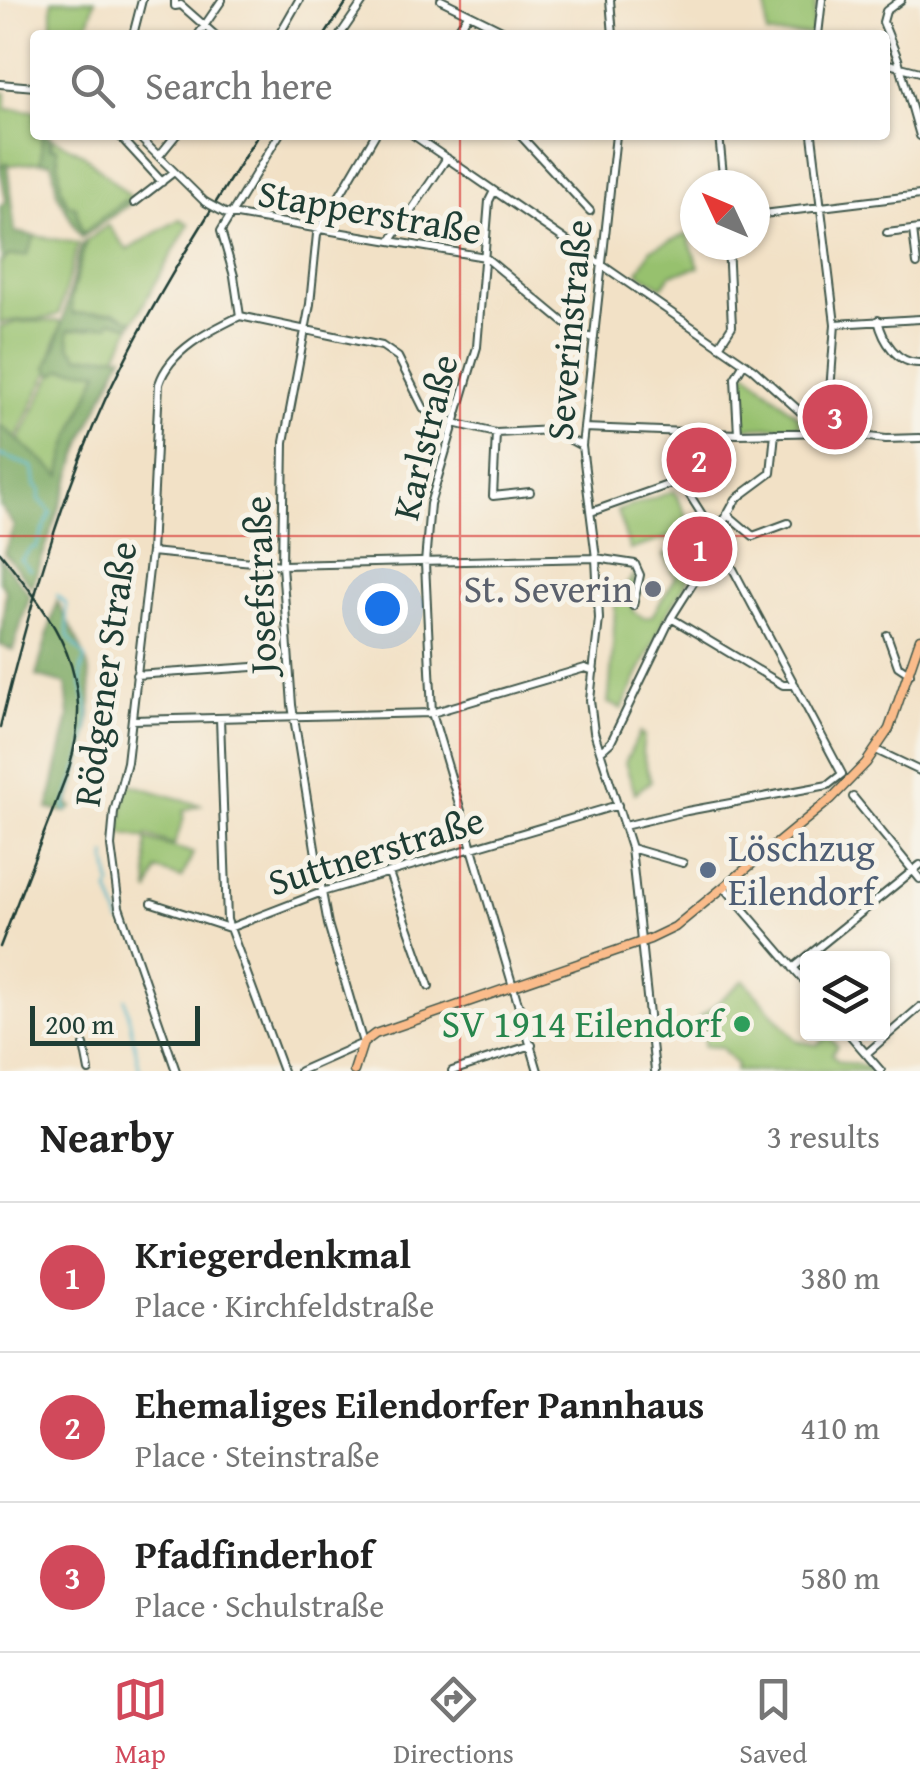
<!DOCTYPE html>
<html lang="en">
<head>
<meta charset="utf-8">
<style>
  body { margin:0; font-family:"Gentium Book Plus",serif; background:#f6f6f6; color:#222 }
  .controls { position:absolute; right:30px; bottom:30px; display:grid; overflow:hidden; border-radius:10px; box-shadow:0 2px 8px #0004 }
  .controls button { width:90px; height:90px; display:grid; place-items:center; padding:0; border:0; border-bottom:2px solid #e0e0e0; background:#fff; color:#222; font:50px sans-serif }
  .compass { position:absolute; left:680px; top:170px; width:90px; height:90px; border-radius:50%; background:#fff; box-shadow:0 2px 8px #0004; rotate:314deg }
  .scale { position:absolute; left:30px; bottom:25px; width:170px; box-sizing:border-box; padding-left:10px; border:5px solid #1f3d34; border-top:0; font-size:28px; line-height:35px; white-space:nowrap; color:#1f3d34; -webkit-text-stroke:8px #f7f3e8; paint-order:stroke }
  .you { position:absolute; left:382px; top:608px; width:35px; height:35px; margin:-25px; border:8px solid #fff; border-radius:50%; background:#1a73e8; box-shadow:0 0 0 15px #1a73e833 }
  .badge { display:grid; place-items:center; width:65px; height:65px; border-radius:50%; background:#d1495b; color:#fff; font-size:32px; font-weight:700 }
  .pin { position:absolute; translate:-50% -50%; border:5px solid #fff; box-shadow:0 2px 10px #0006 }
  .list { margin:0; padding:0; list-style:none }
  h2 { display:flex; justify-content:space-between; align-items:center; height:130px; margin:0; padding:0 40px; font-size:42px }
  h2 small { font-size:32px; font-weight:400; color:#767676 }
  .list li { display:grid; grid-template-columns:65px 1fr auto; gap:30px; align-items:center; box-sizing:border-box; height:150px; padding:0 40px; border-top:2px solid #e0e0e0 }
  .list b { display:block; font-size:38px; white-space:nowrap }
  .list p { margin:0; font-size:32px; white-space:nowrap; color:#767676 }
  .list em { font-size:32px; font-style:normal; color:#767676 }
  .icon { flex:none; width:55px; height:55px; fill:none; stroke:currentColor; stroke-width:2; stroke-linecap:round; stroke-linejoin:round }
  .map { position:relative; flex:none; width:920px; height:1071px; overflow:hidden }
  .search { position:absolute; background:#fff; box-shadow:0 2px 8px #0004; left:30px; right:30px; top:30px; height:110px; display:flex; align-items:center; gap:25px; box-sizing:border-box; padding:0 35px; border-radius:10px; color:#767676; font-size:38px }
  .sheet { height:580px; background:#fff }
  nav { display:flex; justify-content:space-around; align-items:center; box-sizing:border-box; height:140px; border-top:2px solid #e0e0e0; background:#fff; font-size:28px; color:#767676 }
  nav a { display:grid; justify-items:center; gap:5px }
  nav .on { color:#d1495b }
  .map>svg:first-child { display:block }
</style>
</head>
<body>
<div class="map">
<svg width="920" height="1071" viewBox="0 0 920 1071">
  <rect width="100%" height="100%" fill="#f7f3e8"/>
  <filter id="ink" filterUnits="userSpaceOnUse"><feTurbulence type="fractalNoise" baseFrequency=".01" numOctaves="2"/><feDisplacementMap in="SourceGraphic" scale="20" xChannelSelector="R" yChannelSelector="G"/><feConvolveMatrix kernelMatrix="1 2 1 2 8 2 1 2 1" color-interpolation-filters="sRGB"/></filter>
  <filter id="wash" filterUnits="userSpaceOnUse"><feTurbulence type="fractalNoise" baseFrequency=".0048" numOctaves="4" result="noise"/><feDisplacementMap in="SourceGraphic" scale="40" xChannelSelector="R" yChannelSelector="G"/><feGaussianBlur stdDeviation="2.25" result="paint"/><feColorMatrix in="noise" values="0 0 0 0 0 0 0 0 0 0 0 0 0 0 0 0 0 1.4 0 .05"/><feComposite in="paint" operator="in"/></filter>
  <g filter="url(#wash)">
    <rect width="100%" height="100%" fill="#f2e1c6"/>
    <path fill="#97c16e" stroke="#5b7f51" stroke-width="2.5" d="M52,0h43l-10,35h-33z
      M766,0h50l-4,35h-45z
      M0,92l6,1v16l29,2v24h7l-1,27 -41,4z
      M52,138l31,16 51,46 -3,3 -6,-3 -43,34 -6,-26 -8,-4 -7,-16 -4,-40h-5z
      M180,219l9,5 -55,97 -20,-9 -42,2 -1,-16 15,-57 22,-16 19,25z
      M687,234l12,33 -28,7 -9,13 -24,-15 13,-23z
      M35,236l43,7 -19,71c-17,9 -40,3 -59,9v-61l8,-6 19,-1z
      M112,320l19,6 -14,29 -38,2 -9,-11 -2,-17h21z
      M58,321l4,2 -15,44 2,4 -33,67 -16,-13v-98l17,-5z
      M63,369l36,1c-12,32 -36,75 -38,107l-43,-35 34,-67z
      M744,369l56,49v8l-57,2 -3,-54z
      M674,491l17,33 3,-4 5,8 -69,22 -13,-39z
      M694,544l10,11 -36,57 -46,97 -14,-6c5,-40 6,-77 8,-116h9l10,-13 -1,20h-8v8l5,1 3,9 10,6 8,-2 24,-39 -12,-22z
      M640,732l4,4 -2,17 9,28 -16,12 -10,-30z
      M127,783l73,22 -16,5 -1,11 -9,24 -27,-10 -2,3 -25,-5z
      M146,839l47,14 -11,25 -25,-8 -8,22z
      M744,980l53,61 20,4 11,-9 9,10 -5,8 6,7 31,6 3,4h-137l2,-6 -16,-18 -17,-1 1,-18 -7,-9z"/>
    <path fill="#79a761" stroke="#4c724a" stroke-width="2.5" d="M42,135h7l1,13h7l4,40 6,16 9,3 6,26 43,-33 6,3 -50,35 -24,-45 -5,-30 -11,-1z
      M7,163l8,69 20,4 -8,19 -19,1 -6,6 -2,-56 6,-5 -6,-35z
      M86,241l-15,57 1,16 42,-2 20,9 -3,5 -19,-6 -3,5 -41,5 2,16 9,11 44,-2 -38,80 -53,152 -28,-34 10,-27 -14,-20v-81l61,51c2,-31 26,-73 38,-105l-36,-2 -11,6 -5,-8 10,-23 24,-99z
      M0,558l30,37 -17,55 -13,-5 6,-54 -6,-10z
      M57,601c9,19 21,38 28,57 16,42 -3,105 -17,146l5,3 -6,5 -19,-3 21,-92 -3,-33 -30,-8z"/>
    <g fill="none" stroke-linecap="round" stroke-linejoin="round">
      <path stroke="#4bb5c8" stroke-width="2.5" d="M0,455l33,12 3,19 5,4 -2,9 12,13 -15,36h-4l-11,12 9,10
        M57,595l9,9 2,33 18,21c-11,17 0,35 2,54 1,33 -12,65 -23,95l3,4
        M106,855l5,30 -2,6 12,32
        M125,998l15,73"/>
    </g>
  </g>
  <g filter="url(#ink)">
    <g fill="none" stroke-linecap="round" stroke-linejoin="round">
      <g stroke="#3f564a" stroke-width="10">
        <path id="minor" d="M175,0v6l6,-1
          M441,0l71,35
          M610,0l3,35
          M901,0l-15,11 -3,11 15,37 22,77
          M181,5l34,30
          M133,35l9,-35
          M198,35l24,-35
          M279,35l20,-35
          M340,35l24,-35
          M454,35l14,-20
          M818,35l4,-35
          M885,63l35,9
          M0,84l35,3
          M119,135l43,47
          M137,135l68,67
          M413,135l340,234 51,46 3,17
          M520,135l70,76
          M616,135l-34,311 14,112 3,61 -9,81 4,32 37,116 24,223
          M719,135l5,50
          M812,135l23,189 -8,108
          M159,156l17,-21
          M494,191l-5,10 -12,146 -47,157 -5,59 7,150 106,358
          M134,203l40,-31
          M225,213l260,44 94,78 15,3
          M755,215l165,-20
          M913,230l4,34
          M887,233l33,-4
          M392,239l55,-81
          M240,316l142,30 16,11 26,52 17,11 55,13 56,-3 30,16
          M240,316l-6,-40 -13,-45 58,-96
          M878,320c5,21 19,44 42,43
          M835,324l85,-5
          M719,346l13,-20 -4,-81
          M584,428l154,6 89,-2 59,7 34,-1
          M496,433l-3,63 37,-4
          M738,434l-3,-56 9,-15
          M591,512l82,-29 11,3 31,49 127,239 -14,11 -141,26 -63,15
          M727,514l26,22 35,-13
          M710,526l15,-7 11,-20 35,-26 4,-40
          M151,552l131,13 314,-7 39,6 5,11 -7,31
          M671,618l112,67h12
          M887,635l11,31 12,8
          M136,675l117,-8
          M220,718l7,202 56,151
          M132,720l300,-7 153,-45 9,3
          M876,750l44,21
          M601,751l10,-9 60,-124 48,-76
          M853,797l67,82
          M631,848l52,15
          M389,873l40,113
          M725,888l83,97
          M152,903l77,25 93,-36 296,-87
          M793,968l127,-103
          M849,1034l32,37
          M84,1045l5,26
          M866,1054l54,-47
          M176,1071l-57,-164 -8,-61 3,-34 13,-50 24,-210 8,-168c11,-34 50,-53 81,-68
          M300,1071l63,-28 -35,-119 -6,-32 -30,-187 -10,-140 2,-123 26,-138 7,-70 58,-99
          M452,1071l80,-26"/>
      </g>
      <g stroke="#3f564a" stroke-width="11">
        <path id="major" d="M354,1071l9,-28 12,-9 275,-95 25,-12 156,-128 35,-36 23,-34 31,-90"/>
      </g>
      <use href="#minor" stroke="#fff" stroke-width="6"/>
      <use href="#major" stroke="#fabc8b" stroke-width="8"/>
      <path stroke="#1f3d34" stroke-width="2.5" d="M325,35l23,-35
        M0,552c57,71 98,124 68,219l-68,176
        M0,727c27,-109 58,-224 105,-327 43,-92 99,-179 153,-265"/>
      <g stroke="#3f564a" stroke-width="10" stroke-linecap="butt">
        <path id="minor-bridge" d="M205,202l20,11"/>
      </g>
      <use href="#minor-bridge" stroke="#fff" stroke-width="6"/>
    </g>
  </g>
  <path fill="none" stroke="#d62828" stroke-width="2.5" stroke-opacity="0.55" d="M460,0v35M460,135v936M0,536h920"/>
  <circle fill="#6b7280" stroke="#f7f3e8" stroke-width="4" cx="653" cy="589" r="10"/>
  <circle fill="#5c6f8a" stroke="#f7f3e8" stroke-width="4" cx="708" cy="870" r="10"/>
  <circle fill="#2e9e5b" stroke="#f7f3e8" stroke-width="4" cx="742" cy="1024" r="10"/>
  <g text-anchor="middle" stroke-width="10" stroke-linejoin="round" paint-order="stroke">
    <g font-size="38" fill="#1f3d34" stroke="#f7f3e8">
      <text transform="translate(370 212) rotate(10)" y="13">Stapperstraße</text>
      <text transform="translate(569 330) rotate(-85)" y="13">Severinstraße</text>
      <text transform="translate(425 437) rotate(-76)" y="13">Karlstraße</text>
      <text transform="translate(260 585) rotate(-92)" y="13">Josefstraße</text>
      <text transform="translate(105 674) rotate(-82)" y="13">Rödgener Straße</text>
      <text transform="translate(376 851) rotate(-17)" y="13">Suttnerstraße</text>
    </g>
    <g font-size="38" fill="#5b616d" stroke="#f7f3e8" text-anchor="end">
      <text x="633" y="602">St. Severin</text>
    </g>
    <g font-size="38" fill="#4e5e75" stroke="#f7f3e8" text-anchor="start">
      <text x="728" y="861">Löschzug<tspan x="728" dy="44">Eilendorf</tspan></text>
    </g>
    <g font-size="38" fill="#27864d" stroke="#f7f3e8" text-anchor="end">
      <text x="722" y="1037">SV 1914 Eilendorf</text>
    </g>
  </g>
</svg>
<div class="controls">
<button><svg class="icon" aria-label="layers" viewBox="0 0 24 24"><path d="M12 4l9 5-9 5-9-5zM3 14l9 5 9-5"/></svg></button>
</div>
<svg class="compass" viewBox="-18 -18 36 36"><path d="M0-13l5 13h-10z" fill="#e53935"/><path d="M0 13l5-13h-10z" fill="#767676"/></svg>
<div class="scale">200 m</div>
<div class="you"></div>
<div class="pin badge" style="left:700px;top:549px">1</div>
<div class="pin badge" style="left:699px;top:460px">2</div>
<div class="pin badge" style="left:835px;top:417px">3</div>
<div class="search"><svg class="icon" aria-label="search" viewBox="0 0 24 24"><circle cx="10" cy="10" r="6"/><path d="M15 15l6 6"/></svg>Search here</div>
</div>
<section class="sheet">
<h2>Nearby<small>3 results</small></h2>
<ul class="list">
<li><span class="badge">1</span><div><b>Kriegerdenkmal</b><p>Place · Kirchfeldstraße</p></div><em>380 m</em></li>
<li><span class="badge">2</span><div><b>Ehemaliges Eilendorfer Pannhaus</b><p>Place · Steinstraße</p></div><em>410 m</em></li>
<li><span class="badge">3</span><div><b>Pfadfinderhof</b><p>Place · Schulstraße</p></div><em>580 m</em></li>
</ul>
</section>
<nav>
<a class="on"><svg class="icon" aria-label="map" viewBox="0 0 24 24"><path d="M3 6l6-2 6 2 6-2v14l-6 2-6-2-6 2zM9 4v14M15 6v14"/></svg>Map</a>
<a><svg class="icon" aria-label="directions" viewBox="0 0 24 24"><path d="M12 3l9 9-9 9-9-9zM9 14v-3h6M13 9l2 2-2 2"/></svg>Directions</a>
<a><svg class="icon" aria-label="saved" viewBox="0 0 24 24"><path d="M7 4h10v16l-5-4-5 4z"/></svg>Saved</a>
</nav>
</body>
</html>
